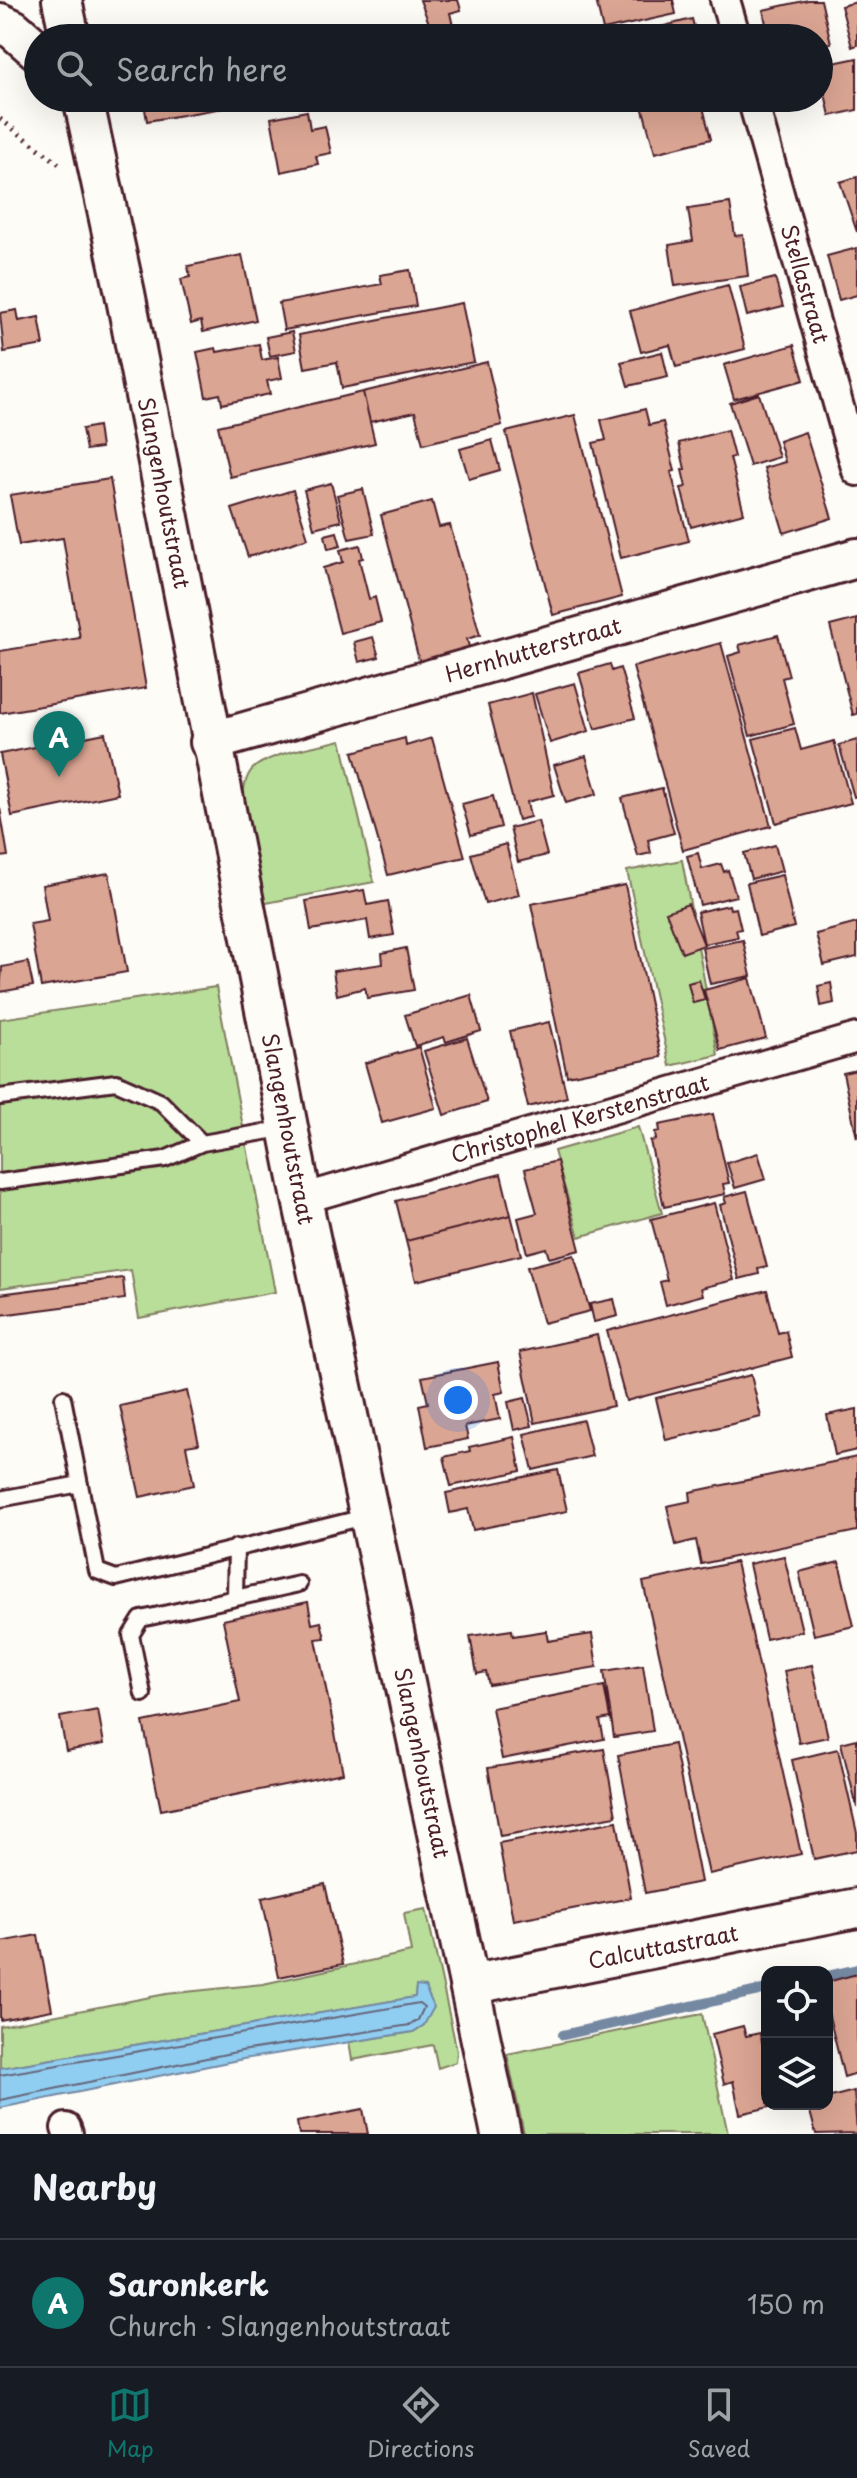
<!DOCTYPE html>
<html lang="en">
<head>
<meta charset="utf-8">
<style>
  body { margin:0; font-family:"Playpen Sans",sans-serif; background:#242831; color:#f1f3f6 }
  .controls { position:absolute; right:24px; bottom:24px; display:grid; overflow:hidden; border-radius:16px; box-shadow:0 8px 32px #0002 }
  .controls button { width:72px; height:72px; display:grid; place-items:center; padding:0; border:0; border-bottom:2px solid #363941; background:#171b24; color:#f1f3f6; font:40px sans-serif }
  .you { position:absolute; left:458px; top:1400px; width:28px; height:28px; margin:-20px; border:6px solid #fff; border-radius:50%; background:#1a73e8; box-shadow:0 0 0 12px #1a73e833 }
  .badge { display:grid; place-items:center; width:52px; height:52px; border-radius:50%; background:#0f766e; color:#fff; font-size:26px; font-weight:700 }
  .pin { position:absolute; translate:-50% -66px; filter:drop-shadow(0 2px 4px #0008) }
  .pin::after { content:''; position:absolute; top:42px; width:28px; height:24px; background:inherit; clip-path:polygon(0 0,100% 0,50% 100%) }
  .list { margin:0; padding:0; list-style:none }
  h2 { display:flex; justify-content:space-between; align-items:center; height:104px; margin:0; padding:0 32px; font-size:34px }
  h2 small { font-size:26px; font-weight:400; color:#9ea1a6 }
  .list li { display:grid; grid-template-columns:52px 1fr auto; gap:24px; align-items:center; box-sizing:border-box; height:128px; padding:0 32px; border-top:2px solid #363941 }
  .list b { display:block; font-size:30px; white-space:nowrap }
  .list p { margin:0; font-size:26px; white-space:nowrap; color:#9ea1a6 }
  .list em { font-size:26px; font-style:normal; color:#9ea1a6 }
  .icon { flex:none; width:44px; height:44px; fill:none; stroke:currentColor; stroke-width:2; stroke-linecap:round; stroke-linejoin:round }
  .map { position:relative; flex:none; width:857px; height:2134px; overflow:hidden }
  .search { position:absolute; background:#171b24; box-shadow:0 8px 32px #0002; left:24px; right:24px; top:24px; height:88px; display:flex; align-items:center; gap:20px; box-sizing:border-box; padding:0 28px; border-radius:44px; color:#9ea1a6; font-size:30px }
  .sheet { height:232px; background:#171b24 }
  nav { display:flex; justify-content:space-around; align-items:center; box-sizing:border-box; height:112px; border-top:2px solid #363941; background:#171b24; font-size:22px; color:#9ea1a6 }
  nav a { display:grid; justify-items:center; gap:4px }
  nav .on { color:#0f766e }
  .map>svg:first-child { display:block }
</style>
</head>
<body>
<div class="map">
<svg width="857" height="2134" viewBox="0 0 857 2134">
  <rect width="100%" height="100%" fill="#fdfcf7"/>
  <filter id="ink" filterUnits="userSpaceOnUse"><feTurbulence type="fractalNoise" baseFrequency=".0125" numOctaves="2"/><feDisplacementMap in="SourceGraphic" scale="16" xChannelSelector="R" yChannelSelector="G"/><feConvolveMatrix kernelMatrix="1 2 1 2 8 2 1 2 1" color-interpolation-filters="sRGB"/></filter>
  <g filter="url(#ink)">
    <path fill="#b9de99" stroke="#827e62" stroke-width="2" d="M341,740l33,142 -113,22c-6,-30 -34,-118 -5,-138 23,-15 59,-19 85,-26z
      M682,860l36,195 -48,11 -43,-195z
      M216,987l59,305 -136,26 -8,-48 -131,18v-269z
      M638,1127l24,86 -83,24 -25,-86z
      M426,1909l31,142 -1,11 -18,6 -5,-23 -81,15 -3,-18 64,-10 11,-7 -8,-39 -1,11 -415,71v-42l166,-32 97,-10 148,-32 -7,-39z
      M702,2014l26,120h-204l-17,-80z"/>
    <path fill="#90cef1" stroke="#7488a2" stroke-width="2" d="M416,1986l9,1 9,20 -10,18 -11,7 -170,27 -243,49v-40l415,-71z"/>
    <g fill="none" stroke-linecap="round" stroke-linejoin="round">
      <path stroke="#66657a" stroke-width="2" d="M0,2075l419,-72 5,4 -6,13 -8,5 -169,26 -241,49"/>
      <path stroke="#7488a2" stroke-width="10" d="M827,1976l30,-7
        M563,2035l204,-46"/>
    </g>
    <path fill="#dba593" stroke="#4a1f2b" stroke-width="2" d="M420,0h38l3,10 -11,3 3,13 -21,5z
      M596,0h77l3,14 -73,16z
      M808,0h13l10,43 -12,2v-7h-50l-6,-28z
      M857,2v43l-5,2 -11,-41z
      M692,19l5,19h-80z
      M857,58v52l-27,6 -11,-50z
      M233,98l2,8 -88,15 -3,-18 18,-5z
      M672,98h11l2,5 16,-4 10,40 -56,14 -13,-47z
      M307,111l3,18 15,-3 6,27 -15,3 2,8 -37,8 -10,-54z
      M857,177v55l-17,-50z
      M730,203l5,33 8,-1 5,41 -73,10 -6,-41 24,-4 -5,-32z
      M857,248v47l-18,5 -12,-44z
      M242,255l14,65 -53,12 -2,-11 -10,3 -10,-45 9,-2 -2,-11z
      M410,270l6,36 -132,24 -5,-27 103,-19 -2,-9z
      M775,278l8,29 -36,9 -7,-29z
      M728,285l17,64 -69,18 -6,-22 -29,7 -11,-41z
      M462,303l12,59 -132,26 -5,-26 -32,6 -6,-33z
      M17,310l2,11 20,-4 5,28 -40,7 -4,-39z
      M292,332l4,19 -26,5 -4,-19z
      M259,344l3,16 16,-3 4,21 -15,3 3,13 -48,10 -2,-10 -14,3 -9,-45 19,-4 1,4z
      M794,345l10,35 -70,19 -10,-34z
      M662,352l6,25 -40,9 -7,-24z
      M487,362l15,63 -79,19 -8,-32 -45,10 -7,-30z
      M363,392l12,51 -145,34 -12,-51z
      M759,394l20,63 -29,9 -20,-63z
      M645,409l4,16 14,-3 12,49 -4,1 18,69 -68,17 -28,-115 13,-3 -5,-20z
      M575,415l47,182 -69,18 -47,-183z
      M98,426l3,22 -15,2 -4,-21z
      M727,430l7,27 -4,1 14,55 -53,14 -10,-39 5,-1 -4,-17 3,-1 -6,-26z
      M805,432l27,86 -48,15 -20,-65 21,-6 -6,-21z
      M492,440l8,30 -31,9 -9,-30z
      M110,479l36,209 -146,25v-62l80,-13 -17,-100 -44,7 -9,-50z
      M331,483l10,38 -27,7 -10,-38z
      M363,489l11,45 -25,5 -12,-44z
      M293,490l15,48 -60,19 -16,-48z
      M432,501l7,26 11,-2 30,110 -13,4 3,12 -50,13 -39,-149z
      M337,532l4,14 -13,3 -3,-14z
      M360,545l3,13 -4,1 10,40 6,-2 6,25 -41,11 -17,-65 20,-6 -3,-12z
      M857,619v95l-4,1 -23,-89z
      M778,635l11,41 -7,2 12,46 -44,12 -22,-80 13,-4 -2,-7z
      M373,637l6,20 -20,5 -5,-20z
      M721,643l50,183 -88,24 -50,-183z
      M610,664l2,7 8,-3 15,50 -40,11 -16,-56z
      M575,683l14,48 -39,12 -15,-49z
      M532,693l22,102 -27,7 3,15 -12,3 -30,-115z
      M795,728l6,22 33,-9 17,62 -75,20 -23,-84z
      M105,733l13,61 -106,22 -12,-62z
      M405,738l1,8 26,-8 33,119 -77,18 -35,-123z
      M857,740v56l-3,1 -15,-52z
      M586,756l11,38 -31,9 -12,-38z
      M662,788l12,45 -26,7 3,13 -13,3 -16,-58z
      M493,796l8,31 -30,8 -9,-31z
      M0,808l8,48 -8,1z
      M538,821l9,34 -29,7 -8,-34z
      M506,844l13,51 -34,9 -14,-50z
      M775,845l7,26 -31,8 -7,-26z
      M698,853l4,16 19,-5 3,8 4,-2 8,26 -36,9 -13,-49z
      M109,873l18,99 -86,15 -11,-63 18,-3 -6,-36z
      M782,875l12,52 -35,9 -12,-53z
      M625,885l36,172 -94,19 -36,-172z
      M364,890l3,15 21,-4 6,34 -24,4 -3,-19 -56,10 -5,-29z
      M688,904l16,41 -22,8 -16,-41z
      M729,905l1,4 6,-1 5,21 -5,1 2,7 -34,7 -7,-32z
      M857,923v34l-33,8 -8,-31z
      M743,940l8,36 -41,8 -8,-36z
      M406,948l8,42 -47,8 -2,-10 -28,7 -4,-24 50,-7 -1,-11z
      M28,962l5,24 -33,6 2,-25z
      M750,978l16,60 -46,12 -16,-60z
      M699,980l6,20 -12,3 -5,-20z
      M831,983l3,20 -13,3 -3,-20z
      M471,995l10,36 -35,11 -2,-5 -29,9 -10,-31z
      M549,1022l18,75 -39,10 -18,-76z
      M467,1038l20,64 -43,13 -20,-64z
      M419,1047l17,61 -54,15 -17,-60z
      M857,1070v68l-14,-65z
      M713,1114l16,69 -6,1 2,10 -61,13 -14,-66 6,-1 -1,-8 5,-1 -1,-6z
      M758,1153l8,26 -31,9 -8,-25z
      M557,1161l23,89 -31,8 -3,-10 -19,5 -9,-35 19,-5 -12,-44z
      M501,1174l10,41 -105,26 -10,-40z
      M747,1191l20,76 -9,2 1,5 -20,5 -19,-74 6,-2 -2,-6z
      M714,1203l20,77 -33,8 2,7 -37,10 -6,-23 7,-2 -16,-61z
      M511,1215l10,40 -105,26 -10,-40z
      M574,1255l16,56 -47,12 -16,-56z
      M123,1278l2,21 -125,16v-21z
      M767,1290l11,43 8,-2 6,26 -166,44 -19,-70z
      M614,1299l4,17 -24,6 -4,-18z
      M597,1335l16,71 -78,17 -15,-71z
      M498,1362l6,30 -9,2 5,25 -35,7 3,13 -41,8 -8,-42 9,-2 -6,-26z
      M751,1375l10,42 -95,23 -10,-42z
      M187,1391l12,53 -13,2 8,39 -54,12 -20,-91z
      M525,1398l7,28 -18,4 -6,-28z
      M857,1409v41l-22,5 -8,-40z
      M583,1420l9,36 -59,14 -9,-36z
      M514,1437l7,34 -70,15 -7,-29 26,-6 -1,-4z
      M857,1457v74l-156,33 -5,-24 -20,5 -9,-39 24,-5 -1,-9z
      M558,1470l9,41 -94,19 -5,-21 -18,4 -4,-20z
      M784,1556l18,75 -36,8 -17,-75z
      M736,1562l65,292 -92,20 -66,-292z
      M839,1562l15,64 -40,9 -15,-63z
      M308,1602l4,22 9,-2 4,16 -9,1 27,134 -182,37 -18,-88 97,-20 -17,-82z
      M512,1630l1,6 33,-5 2,10 44,-7 5,33 -108,18 -3,-13 -9,2 -7,-38z
      M643,1665l10,66 -39,6 -10,-66z
      M812,1665l16,72 -29,6 -15,-72z
      M604,1686l6,32 -10,2 4,19 -102,20 -10,-51z
      M98,1710l6,34 -38,7 -6,-34z
      M857,1739v69l-16,-65z
      M674,1744l27,138 -56,11 -27,-138z
      M604,1749l12,67 -116,20 -12,-68z
      M838,1749l19,84v17l-43,9 -22,-99z
      M617,1821l14,77 -118,22 -14,-77z
      M325,1884l18,80 -64,13 -17,-79z
      M38,1935l14,75 -52,10v-78z
      M857,1974v99l-13,4 -17,-69v-26z
      M743,2026l3,10 14,-3 7,31v40l7,2 -34,8 -7,-33 -9,3 -12,-50z
      M854,2091l3,42 -41,1 -8,-30h19v-6z
      M363,2109l5,25h-69l-2,-12z"/>
    <g fill="none" stroke-linecap="round" stroke-linejoin="round">
      <g stroke="#4a1f2b" stroke-width="20">
        <path id="lane" d="M0,1097l116,-15 45,20 41,41
          M0,1182l165,-23 37,-16 85,-15
          M63,1398l34,173 19,7 253,-62
          M0,1499l80,-15
          M235,1596l1,-49
          M143,1694l-12,-59 10,-16 158,-35"/>
      </g>
      <g stroke="#4a1f2b" stroke-width="34">
        <path id="street" d="M725,0l11,38
          M752,98l105,373
          M302,1199l555,-161
          M66,2128l2,6"/>
      </g>
      <g stroke="#4a1f2b" stroke-width="44">
        <path id="secondary" d="M62,0l8,38
          M0,23l13,6 25,22
          M83,98l42,195 177,906 199,935
          M210,742l647,-184
          M469,1985l388,-77"/>
      </g>
      <path stroke="#4a1f2b" stroke-width="5" stroke-dasharray="2 6" stroke-linecap="butt" d="M0,119l62,47"/>
      <use href="#lane" stroke="#fdfcf7" stroke-width="14"/>
      <use href="#street" stroke="#fdfcf7" stroke-width="28"/>
      <use href="#secondary" stroke="#fdfcf7" stroke-width="38"/>
    </g>
  </g>
  <g text-anchor="middle" stroke-width="6" stroke-linejoin="round" paint-order="stroke">
    <g font-size="22" fill="#4a1f2b" stroke="#fdfcf7">
      <text transform="translate(805 284) rotate(74)" y="8">Stellastraat</text>
      <text transform="translate(164 493) rotate(79)" y="8">Slangenhoutstraat</text>
      <text transform="translate(533 650) rotate(-16)" y="8">Hernhutterstraat</text>
      <text transform="translate(580 1119) rotate(-16)" y="8">Christophel Kerstenstraat</text>
      <text transform="translate(288 1129) rotate(79)" y="8">Slangenhoutstraat</text>
      <text transform="translate(422 1763) rotate(78)" y="8">Slangenhoutstraat</text>
      <text transform="translate(663 1947) rotate(-11)" y="8">Calcuttastraat</text>
    </g>
  </g>
</svg>
<div class="controls">
<button><svg class="icon" aria-label="locate" viewBox="0 0 24 24"><circle cx="12" cy="12" r="6"/><path d="M12 2v4M12 18v4M2 12h4M18 12h4"/></svg></button>
<button><svg class="icon" aria-label="layers" viewBox="0 0 24 24"><path d="M12 4l9 5-9 5-9-5zM3 14l9 5 9-5"/></svg></button>
</div>
<div class="you"></div>
<div class="pin badge" style="left:59px;top:777px">A</div>
<div class="search"><svg class="icon" aria-label="search" viewBox="0 0 24 24"><circle cx="10" cy="10" r="6"/><path d="M15 15l6 6"/></svg>Search here</div>
</div>
<section class="sheet">
<h2>Nearby<small></small></h2>
<ul class="list">
<li><span class="badge">A</span><div><b>Saronkerk</b><p>Church · Slangenhoutstraat</p></div><em>150 m</em></li>
</ul>
</section>
<nav>
<a class="on"><svg class="icon" aria-label="map" viewBox="0 0 24 24"><path d="M3 6l6-2 6 2 6-2v14l-6 2-6-2-6 2zM9 4v14M15 6v14"/></svg>Map</a>
<a><svg class="icon" aria-label="directions" viewBox="0 0 24 24"><path d="M12 3l9 9-9 9-9-9zM9 14v-3h6M13 9l2 2-2 2"/></svg>Directions</a>
<a><svg class="icon" aria-label="saved" viewBox="0 0 24 24"><path d="M7 4h10v16l-5-4-5 4z"/></svg>Saved</a>
</nav>
</body>
</html>
